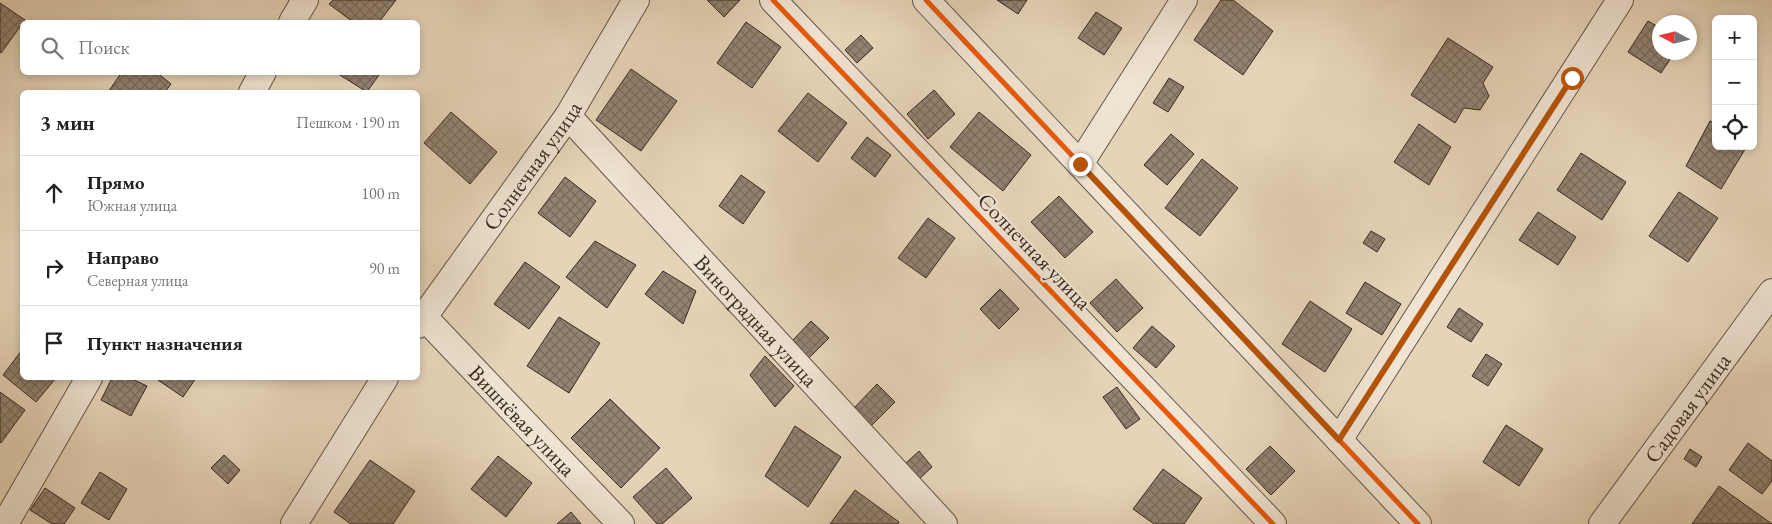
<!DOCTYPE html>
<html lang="ru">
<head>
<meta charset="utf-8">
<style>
  body { margin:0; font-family:"EB Garamond",serif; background:#f2f2f2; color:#222 }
  .controls { position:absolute; right:15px; top:15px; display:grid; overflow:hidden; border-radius:8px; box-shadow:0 2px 8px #0003 }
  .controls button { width:45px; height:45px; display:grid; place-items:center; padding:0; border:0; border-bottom:1px solid #e0e0e0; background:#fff; color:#222; font:25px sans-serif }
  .compass { position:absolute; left:1652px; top:15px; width:45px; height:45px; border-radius:50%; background:#fff; box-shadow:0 2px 8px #0003; rotate:277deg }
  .stop { position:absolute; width:15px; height:15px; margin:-11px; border:4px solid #b45309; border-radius:50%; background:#fff }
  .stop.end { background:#b45309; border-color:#fff; box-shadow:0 1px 5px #0008 }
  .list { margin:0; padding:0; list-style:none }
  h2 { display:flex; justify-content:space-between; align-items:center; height:65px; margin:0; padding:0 20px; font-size:21px }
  h2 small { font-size:16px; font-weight:400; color:#767676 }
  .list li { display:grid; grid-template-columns:32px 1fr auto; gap:15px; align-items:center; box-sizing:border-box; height:75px; padding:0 20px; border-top:1px solid #e0e0e0 }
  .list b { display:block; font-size:19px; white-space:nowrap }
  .list p { margin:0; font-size:16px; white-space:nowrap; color:#767676 }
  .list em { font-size:16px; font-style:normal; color:#767676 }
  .icon { flex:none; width:28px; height:28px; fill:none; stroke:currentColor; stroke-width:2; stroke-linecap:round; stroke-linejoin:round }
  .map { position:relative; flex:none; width:1772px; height:524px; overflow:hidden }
  .search { position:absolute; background:#fff; box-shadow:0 2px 8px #0003; left:20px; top:20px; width:400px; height:55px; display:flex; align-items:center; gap:12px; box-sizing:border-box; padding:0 18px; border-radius:8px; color:#767676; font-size:19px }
  .panel { position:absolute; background:#fff; box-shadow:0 2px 8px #0003; left:20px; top:90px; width:400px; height:290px; border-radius:8px }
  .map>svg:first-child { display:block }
</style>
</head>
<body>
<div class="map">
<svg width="1772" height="524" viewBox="0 0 1772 524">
  <defs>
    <pattern id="building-cross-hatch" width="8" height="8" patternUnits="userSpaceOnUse" patternTransform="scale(1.25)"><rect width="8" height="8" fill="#938371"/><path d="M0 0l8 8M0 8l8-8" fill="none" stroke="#796b5d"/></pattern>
  </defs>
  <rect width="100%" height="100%" fill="#e6d4b8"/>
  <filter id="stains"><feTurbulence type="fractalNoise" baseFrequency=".004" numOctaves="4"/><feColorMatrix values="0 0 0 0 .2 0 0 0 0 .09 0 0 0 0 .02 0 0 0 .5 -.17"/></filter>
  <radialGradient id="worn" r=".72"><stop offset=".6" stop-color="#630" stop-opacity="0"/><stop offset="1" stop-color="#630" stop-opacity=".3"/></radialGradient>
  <path fill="url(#building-cross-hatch)" stroke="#392b24" d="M333,0h63l-17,22h-26l-24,-18z
    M707,0h33l-16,17z
    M997,0h30l-9,14z
    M1221,0h12l40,31 -30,44 -49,-35z
    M0,3l25,17 -24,33 -1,-1z
    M1096,12l26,16 -18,27 -26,-17z
    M1648,21l12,7v24h15l-14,21 -33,-21z
    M746,22l35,25 -29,41 -35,-25z
    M861,35l12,13 -16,15 -12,-13z
    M1448,38l45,29 -10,16 6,13 -9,14 -16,-2 -9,15 -44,-28z
    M631,69l46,32 -36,50 -45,-31z
    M122,72h34l15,12 -6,8h-57z
    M335,72h46l-14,20z
    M1169,78l15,9 -16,25 -15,-9z
    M934,90l21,24 -27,25 -21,-25z
    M808,93l39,30 -29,39 -40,-31z
    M451,112l46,40 -27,32 -46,-41z
    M979,112l52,43 -28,36 -53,-44z
    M1710,121l6,3v22h31l-26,43 -35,-23z
    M1419,124l32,23 -22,38 -35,-23z
    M1171,134l23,20 -27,31 -23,-20z
    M867,137l24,18 -16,22 -24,-19z
    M1581,153l45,29 -24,38 -45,-30z
    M1202,159l36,29 -38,48 -35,-28z
    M741,175l24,17 -22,32 -24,-18z
    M565,177l31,24 -26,36 -32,-24z
    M1679,192l39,26 -30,44 -39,-26z
    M1059,196l34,36 -28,26 -34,-36z
    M1538,212l38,25 -18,28 -39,-25z
    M928,218l27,20 -29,40 -28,-20z
    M1371,231l14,8 -8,13 -14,-9z
    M595,241l41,24 -29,43 -41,-31z
    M525,262l35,25 -31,42 -35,-25z
    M663,271l33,20 -13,33 -38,-30z
    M1116,279l27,29 -26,24 -27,-29z
    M1365,282l36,22 -19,31 -36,-22z
    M1000,289l19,20 -20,20 -19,-20z
    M1310,301l42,28 -27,43 -43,-28z
    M1459,308l24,16 -12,18 -24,-15z
    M559,317l41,26 -31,50 -42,-27z
    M811,321l18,17 -20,20 -17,-17z
    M1152,326l23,20 -19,22 -23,-20z
    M22,350v28h34l-20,24 -33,-27z
    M1486,354l16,10 -14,22 -16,-10z
    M765,356l29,30 -19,21 -25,-32z
    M112,378h18l17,8 -16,30 -30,-16z
    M155,378h41l-13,19z
    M877,384l18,18 -24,24 -18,-17z
    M1117,387l23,32 -14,10 -23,-32z
    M0,392l25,18 -24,33 -1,-1z
    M610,399l50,49 -39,40 -50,-50z
    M1506,425l37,24 -24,37 -36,-24z
    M795,426l46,31 -33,50 -43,-31z
    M1748,443l24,18v20l-10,13 -33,-24z
    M1270,446l25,25 -24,24 -25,-26z
    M1690,449l12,8 -6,10 -12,-8z
    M919,451l13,16 -15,14 -13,-16z
    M224,455l16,15 -12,14 -17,-16z
    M498,456l34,27 -26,34 -35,-28z
    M370,460l45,31 -22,33h-42l-17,-12z
    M666,468l26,30 -30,26h-5l-24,-27z
    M1163,469l39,29 -18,26h-30l-21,-15z
    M100,472l27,17 -18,31 -28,-17z
    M1719,486l53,38h-80z
    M45,488l30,20 -11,16h-12l-22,-14z
    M855,490l44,32 -1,2h-68z
    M571,512l10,12h-24z"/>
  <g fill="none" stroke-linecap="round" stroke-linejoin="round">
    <g stroke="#645549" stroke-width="28">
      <g id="minor">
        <path d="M773,0l500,524"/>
        <path d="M926,0l492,524"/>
        <path d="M292,22l13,-22"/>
        <path d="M252,92l11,-20"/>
        <path id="s1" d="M568,116l376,408"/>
        <path d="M1080,164l104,-164"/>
        <path id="s2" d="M423,316l198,208"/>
        <path id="s3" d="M418,325l150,-209 68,-116"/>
        <path d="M1339,440l281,-440"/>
        <path d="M5,524l84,-146"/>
        <path d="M294,524l91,-146"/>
        <path id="s4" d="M1602,524l170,-232"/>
      </g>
    </g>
    <use href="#minor" stroke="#efe3d1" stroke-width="26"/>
    <g stroke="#efe3d1" stroke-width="8">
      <path id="cycleway" d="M773,0l500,524
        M926,0l492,524"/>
    </g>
    <use href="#cycleway" stroke="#e8590c" stroke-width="5"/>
  </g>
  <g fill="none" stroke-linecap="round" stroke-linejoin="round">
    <path stroke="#b45309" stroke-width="6" d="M1080,164l259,276 233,-362"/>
  </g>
  <g text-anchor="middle" stroke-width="4.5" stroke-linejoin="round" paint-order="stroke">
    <g font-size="22" fill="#392b24" stroke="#efe3d1">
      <text dy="8" stroke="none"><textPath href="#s3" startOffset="196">Солнечная улица</textPath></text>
      <text transform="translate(1035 251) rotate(46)" y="8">Солнечная улица</text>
      <text dy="8" stroke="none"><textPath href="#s1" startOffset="278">Виноградная улица</textPath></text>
      <text dy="8" stroke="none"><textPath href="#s4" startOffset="144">Садовая улица</textPath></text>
      <text dy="8" stroke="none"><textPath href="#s2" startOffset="144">Вишнёвая улица</textPath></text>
    </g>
  </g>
  <rect width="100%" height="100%" filter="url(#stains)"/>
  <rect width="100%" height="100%" fill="url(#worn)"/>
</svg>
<div class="controls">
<button>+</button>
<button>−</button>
<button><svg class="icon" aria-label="locate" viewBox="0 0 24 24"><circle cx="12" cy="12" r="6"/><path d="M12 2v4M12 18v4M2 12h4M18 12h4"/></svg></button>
</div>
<svg class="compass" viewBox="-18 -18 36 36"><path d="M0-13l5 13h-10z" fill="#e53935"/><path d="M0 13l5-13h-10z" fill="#767676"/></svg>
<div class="stop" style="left:1572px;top:78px"></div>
<div class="stop end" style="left:1080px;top:164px"></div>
<div class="search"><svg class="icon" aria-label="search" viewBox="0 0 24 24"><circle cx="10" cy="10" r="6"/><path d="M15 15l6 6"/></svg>Поиск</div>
<section class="panel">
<h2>3 мин<small>Пешком · 190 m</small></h2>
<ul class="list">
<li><svg class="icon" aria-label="ahead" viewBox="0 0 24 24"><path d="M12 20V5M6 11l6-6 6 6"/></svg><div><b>Прямо</b><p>Южная улица</p></div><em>100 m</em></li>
<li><svg class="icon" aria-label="right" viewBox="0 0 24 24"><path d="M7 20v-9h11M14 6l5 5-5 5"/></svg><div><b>Направо</b><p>Северная улица</p></div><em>90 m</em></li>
<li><svg class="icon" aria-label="arrive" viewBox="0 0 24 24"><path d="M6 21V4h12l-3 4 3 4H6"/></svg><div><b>Пункт назначения</b></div></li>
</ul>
</section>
</div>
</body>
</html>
